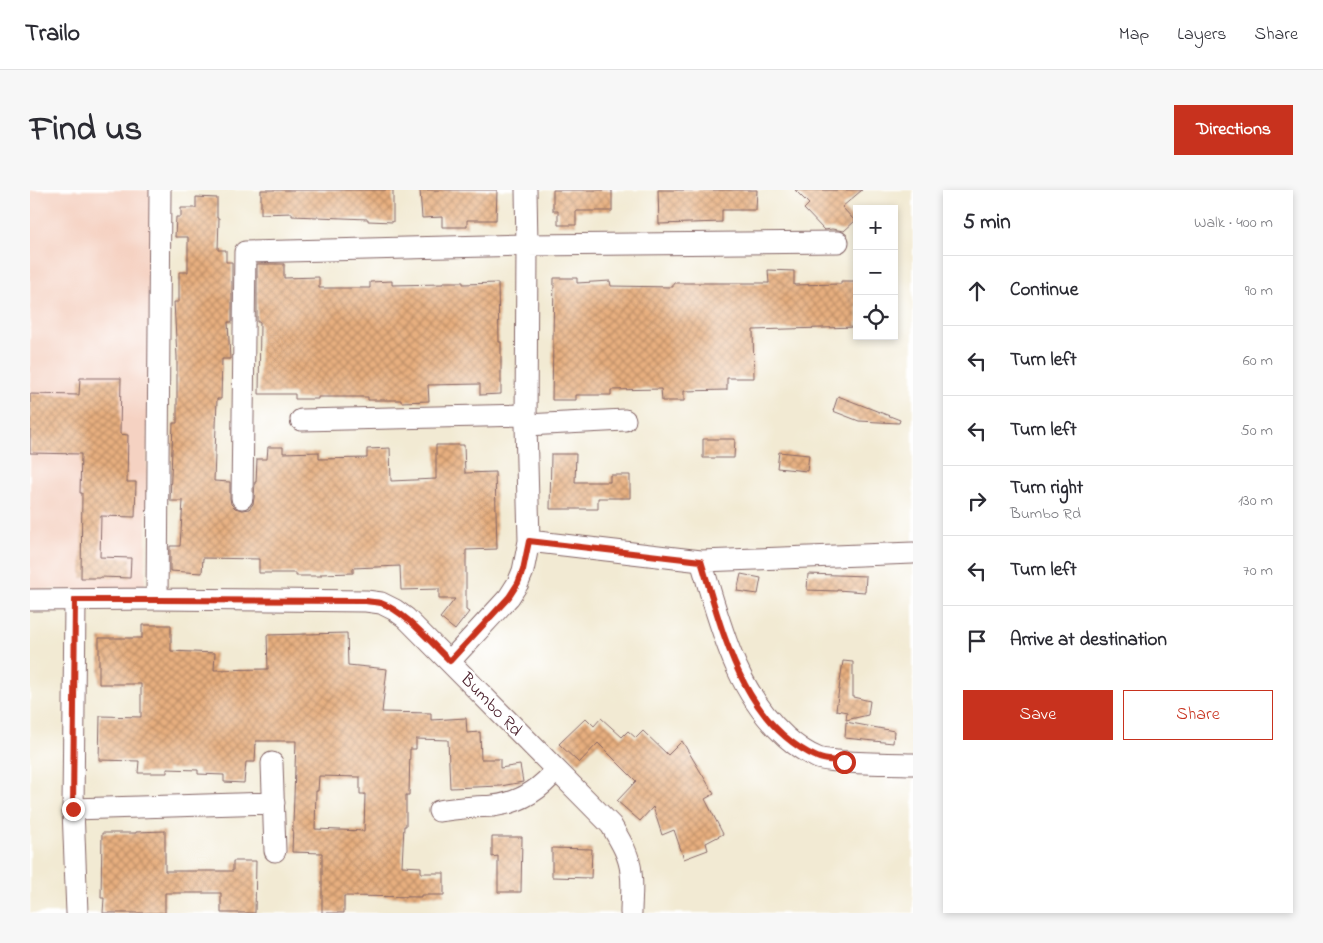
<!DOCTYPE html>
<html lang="en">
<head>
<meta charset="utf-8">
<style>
  body { margin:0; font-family:"Indie Flower",sans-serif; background:#f7f7f7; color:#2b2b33 }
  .controls { position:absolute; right:15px; top:15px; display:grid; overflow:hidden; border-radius:0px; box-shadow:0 2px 8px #0003 }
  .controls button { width:45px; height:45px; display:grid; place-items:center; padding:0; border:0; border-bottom:1px solid #e1e1e2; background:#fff; color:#2b2b33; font:25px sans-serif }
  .stop { position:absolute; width:15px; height:15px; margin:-11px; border:4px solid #c8321e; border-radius:50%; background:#fff }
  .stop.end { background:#c8321e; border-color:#fff; box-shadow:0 1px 5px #0008 }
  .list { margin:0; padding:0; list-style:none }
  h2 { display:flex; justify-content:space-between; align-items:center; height:65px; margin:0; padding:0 20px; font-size:21px }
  h2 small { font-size:16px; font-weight:400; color:#7c7c81 }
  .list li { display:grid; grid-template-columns:32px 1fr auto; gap:15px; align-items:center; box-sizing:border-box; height:70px; padding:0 20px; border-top:1px solid #e1e1e2 }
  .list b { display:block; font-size:19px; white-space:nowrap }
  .list p { margin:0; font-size:16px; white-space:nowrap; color:#7c7c81 }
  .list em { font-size:16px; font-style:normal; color:#7c7c81 }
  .actions { display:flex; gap:10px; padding:15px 20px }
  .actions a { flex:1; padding:11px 0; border:1px solid #c8321e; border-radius:0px; text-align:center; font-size:18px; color:#c8321e }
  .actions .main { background:#c8321e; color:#fff }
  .icon { flex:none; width:28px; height:28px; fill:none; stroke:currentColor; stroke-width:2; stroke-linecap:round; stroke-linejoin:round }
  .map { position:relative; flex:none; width:883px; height:723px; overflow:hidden; border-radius:0px }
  header { display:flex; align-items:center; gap:30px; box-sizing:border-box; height:70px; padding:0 25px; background:#fff; border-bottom:1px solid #e1e1e2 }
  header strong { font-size:24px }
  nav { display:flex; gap:28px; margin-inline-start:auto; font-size:18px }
  .intro { display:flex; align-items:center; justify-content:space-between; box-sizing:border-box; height:120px; padding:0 30px }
  h1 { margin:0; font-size:35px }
  .button { padding:12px 22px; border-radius:0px; background:#c8321e; color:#fff; font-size:18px; font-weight:700 }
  main { display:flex; gap:30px; padding:0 30px }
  aside { flex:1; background:#fff; border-radius:0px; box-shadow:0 2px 8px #0003 }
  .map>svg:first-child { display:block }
</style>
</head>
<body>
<header>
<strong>Trailo</strong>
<nav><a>Map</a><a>Layers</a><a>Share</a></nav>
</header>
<div class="intro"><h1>Find us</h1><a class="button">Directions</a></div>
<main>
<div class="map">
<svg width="883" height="723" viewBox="0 0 883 723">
  <defs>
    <pattern id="building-cross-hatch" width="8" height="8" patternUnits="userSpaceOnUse" patternTransform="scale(1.25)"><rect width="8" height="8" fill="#e7af7f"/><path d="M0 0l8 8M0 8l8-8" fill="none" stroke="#bd8e68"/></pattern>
  </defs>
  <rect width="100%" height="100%" fill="#fff"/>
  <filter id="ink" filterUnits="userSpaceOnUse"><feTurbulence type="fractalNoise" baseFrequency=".02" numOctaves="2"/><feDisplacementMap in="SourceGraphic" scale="10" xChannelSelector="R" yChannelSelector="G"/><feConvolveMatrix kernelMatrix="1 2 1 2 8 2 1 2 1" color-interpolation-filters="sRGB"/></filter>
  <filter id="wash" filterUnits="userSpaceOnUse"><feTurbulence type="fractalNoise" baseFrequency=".0096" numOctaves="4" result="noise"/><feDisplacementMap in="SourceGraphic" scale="20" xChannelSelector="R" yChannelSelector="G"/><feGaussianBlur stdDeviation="1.12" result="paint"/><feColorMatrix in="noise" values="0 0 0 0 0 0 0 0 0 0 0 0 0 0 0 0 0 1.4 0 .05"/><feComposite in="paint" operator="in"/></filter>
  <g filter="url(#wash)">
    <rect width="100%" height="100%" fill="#f2ead3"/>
    <path fill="#f5d2c2" d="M0,0h122l-7,401 -115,-2z"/>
    <g id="blocks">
      <path fill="url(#building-cross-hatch)" fill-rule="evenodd" d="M231,0h132v32l-25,-1v-2l-76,-3v-3l-31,1z
        M390,0h77l-1,30h-29v7h-25v-10l-20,1z
        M523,0h59v21h-36v14h-18v-14h-5z
        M628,0h99l-1,20h-34v12l-63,2z
        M765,0h67l-20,17 13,14 -11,10 -12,-2 -8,1 -20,-21 5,-5z
        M166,7l21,1v20h2l-1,32h8v12h6v60h-4l2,37h-8l-1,40h-4l-3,82 16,1v16l1,6 4,4 7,2 7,-1 4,-5 1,-6 1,-16h1l1,-23h10l1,-12h15v6l36,-1v7l48,-1v-9l23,-1 1,33 45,-2v-34h28l1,28 30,-1 2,77 -31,1v60l3,2 -14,18 -15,-12 15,-19h-16v-10l-38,1 -1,-24 -47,2v5l-32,1v2h-25v-3h-37v-14l-56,-1 -1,15 -32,-2v-25h10l3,-45h-13l3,-78h4v-66l-3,-55h5v-30h9v-35h-13l1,-20h5v-9h15z
        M227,74h27v14l35,-1v11h51v-6l22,-1v4l51,-1v-2h20v2l35,-1 1,59h2v52l-21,1v-11l-52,1 1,16 -28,1v-2h-33v-3h-50v2h-23v-5h-36l1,-72h-3z
        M738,80l26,1v14l47,-1v-3h16v46l-104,3 1,48h-27v12l-43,1v10h-22l-1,-12 -50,1v5h-35v5h-24l2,-122h23v5l33,-2 1,5 62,1v-4h96z
        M50,188h41l-1,56 8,1 -1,47h9l-1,35 -34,-1 -1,41 31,1 -1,20 -30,-1v1h-19l1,-85h-2l1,-39 -51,-1v-59l49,1z
        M808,206l62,24 -1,3 -40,-2 -26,-10z
        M673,249h32l-1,19h-31z
        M749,262l30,3 -2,16 -30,-3z
        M521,264h25l-1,28h35v-7h20v23h-32v11h-48z
        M711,384l20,4 -3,16 -21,-3z
        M778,384l58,2 -1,16 -28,-2v1l-30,-1z
        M112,435h29v26l44,2 -1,17 54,-1 -1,-34 80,-2 1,32 39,4 -5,43 49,1v7l35,-2 1,15 13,-1 1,27h19v9l20,-3 3,17 -22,4 -51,2 -2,-48 -32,-1v10h-6l-1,46h-3v31h-2l-2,40 19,1v6h23v22h-23v2l-77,-1v17h-22v-60l-30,-1 4,-111h-40l-1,21h-9l-2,21 -20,-1v-7l-26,-1v-4l-31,-1v4h-29l1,-12 -40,-1 1,-44 41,1v-33h-42v-46h43zM289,586l41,1v17h5l-1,37 -49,-2 1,-38h2z
        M813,471l10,1v35l17,4 -2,14 -22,5 1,-8 -11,-2z
        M556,528l8,8 7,-8 21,19 6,-6 8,7 7,-7 25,24 14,-14 32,53 -9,5 18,35 -17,9 2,7 -24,9 -10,-29 -12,5 -9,-28 -13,14 -23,-20 19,-20 -38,-38 -19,20 -20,-19z
        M816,532l48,9 -1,12 -48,-5z
        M135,641v40h68v-10h23l-1,52h-34v-20h-56v20h-62l1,-15h-3l1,-65h34v-1z
        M462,647h30l-1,55h-23v-36l-6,1z
        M522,658l40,1 -1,29 -39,-1z"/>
    </g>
  </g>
  <g filter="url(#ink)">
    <use href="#blocks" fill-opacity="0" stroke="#856666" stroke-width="1"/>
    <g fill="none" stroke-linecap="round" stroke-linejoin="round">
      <g stroke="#856666" stroke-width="23">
        <path id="minor" d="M271,230l225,-5
          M496,235l99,-5
          M212,308l3,-246 282,-7 311,-3
          M499,351l172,20 212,-8
          M671,371c19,62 34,131 85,176 9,8 20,16 32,21 5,2 13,2 19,3 25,3 51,2 76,3
          M127,409l3,-409
          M0,410l127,-1 209,2 15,2 14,7 11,8 205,207c9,15 19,31 20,48 2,13 0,27 0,40
          M45,411l-2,208 4,104
          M420,471l59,-64 9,-14 5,-12 6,-30 -3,-116 1,-180 -1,-55
          M242,573l3,88
          M43,619l201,-6
          M409,621c11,-2 23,-3 35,-4 6,-1 13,0 19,-1 26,-3 47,-16 63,-36"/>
      </g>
      <use href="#minor" stroke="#fff" stroke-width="21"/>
    </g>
  </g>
  <g fill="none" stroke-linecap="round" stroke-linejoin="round" filter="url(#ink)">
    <path stroke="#c8321e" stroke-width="6" d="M43,619l2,-209h82l209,1c5,1 11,1 15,2 25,9 50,40 69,58l59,-64 9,-14 5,-13 6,-29 172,20c22,71 41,162 116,196 8,4 18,3 27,5"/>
  </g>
  <g text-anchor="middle" stroke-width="5" stroke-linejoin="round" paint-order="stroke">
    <g font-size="18" fill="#4a1f2b" stroke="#fff">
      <text transform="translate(462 514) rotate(46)" y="6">Bumbo Rd</text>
    </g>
  </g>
</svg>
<div class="controls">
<button>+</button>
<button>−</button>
<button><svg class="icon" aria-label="locate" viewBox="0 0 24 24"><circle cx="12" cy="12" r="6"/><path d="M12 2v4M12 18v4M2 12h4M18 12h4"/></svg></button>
</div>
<div class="stop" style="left:814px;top:572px"></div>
<div class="stop end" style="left:43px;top:619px"></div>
</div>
<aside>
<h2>5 min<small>Walk · 400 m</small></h2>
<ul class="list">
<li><svg class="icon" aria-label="ahead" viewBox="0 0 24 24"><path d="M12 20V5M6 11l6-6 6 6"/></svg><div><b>Continue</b></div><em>90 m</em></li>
<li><svg class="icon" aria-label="left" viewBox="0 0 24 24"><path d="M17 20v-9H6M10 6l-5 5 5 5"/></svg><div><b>Turn left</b></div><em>60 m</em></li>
<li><svg class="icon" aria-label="left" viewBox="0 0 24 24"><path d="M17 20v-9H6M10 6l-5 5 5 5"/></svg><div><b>Turn left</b></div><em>50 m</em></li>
<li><svg class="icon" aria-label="right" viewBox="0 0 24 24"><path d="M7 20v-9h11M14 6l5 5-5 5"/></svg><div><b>Turn right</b><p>Bumbo Rd</p></div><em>130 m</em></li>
<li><svg class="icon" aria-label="left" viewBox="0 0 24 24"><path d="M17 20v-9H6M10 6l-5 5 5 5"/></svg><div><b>Turn left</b></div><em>70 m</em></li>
<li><svg class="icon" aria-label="arrive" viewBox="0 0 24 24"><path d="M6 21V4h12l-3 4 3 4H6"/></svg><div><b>Arrive at destination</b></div></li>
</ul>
<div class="actions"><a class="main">Save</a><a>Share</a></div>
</aside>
</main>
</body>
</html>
